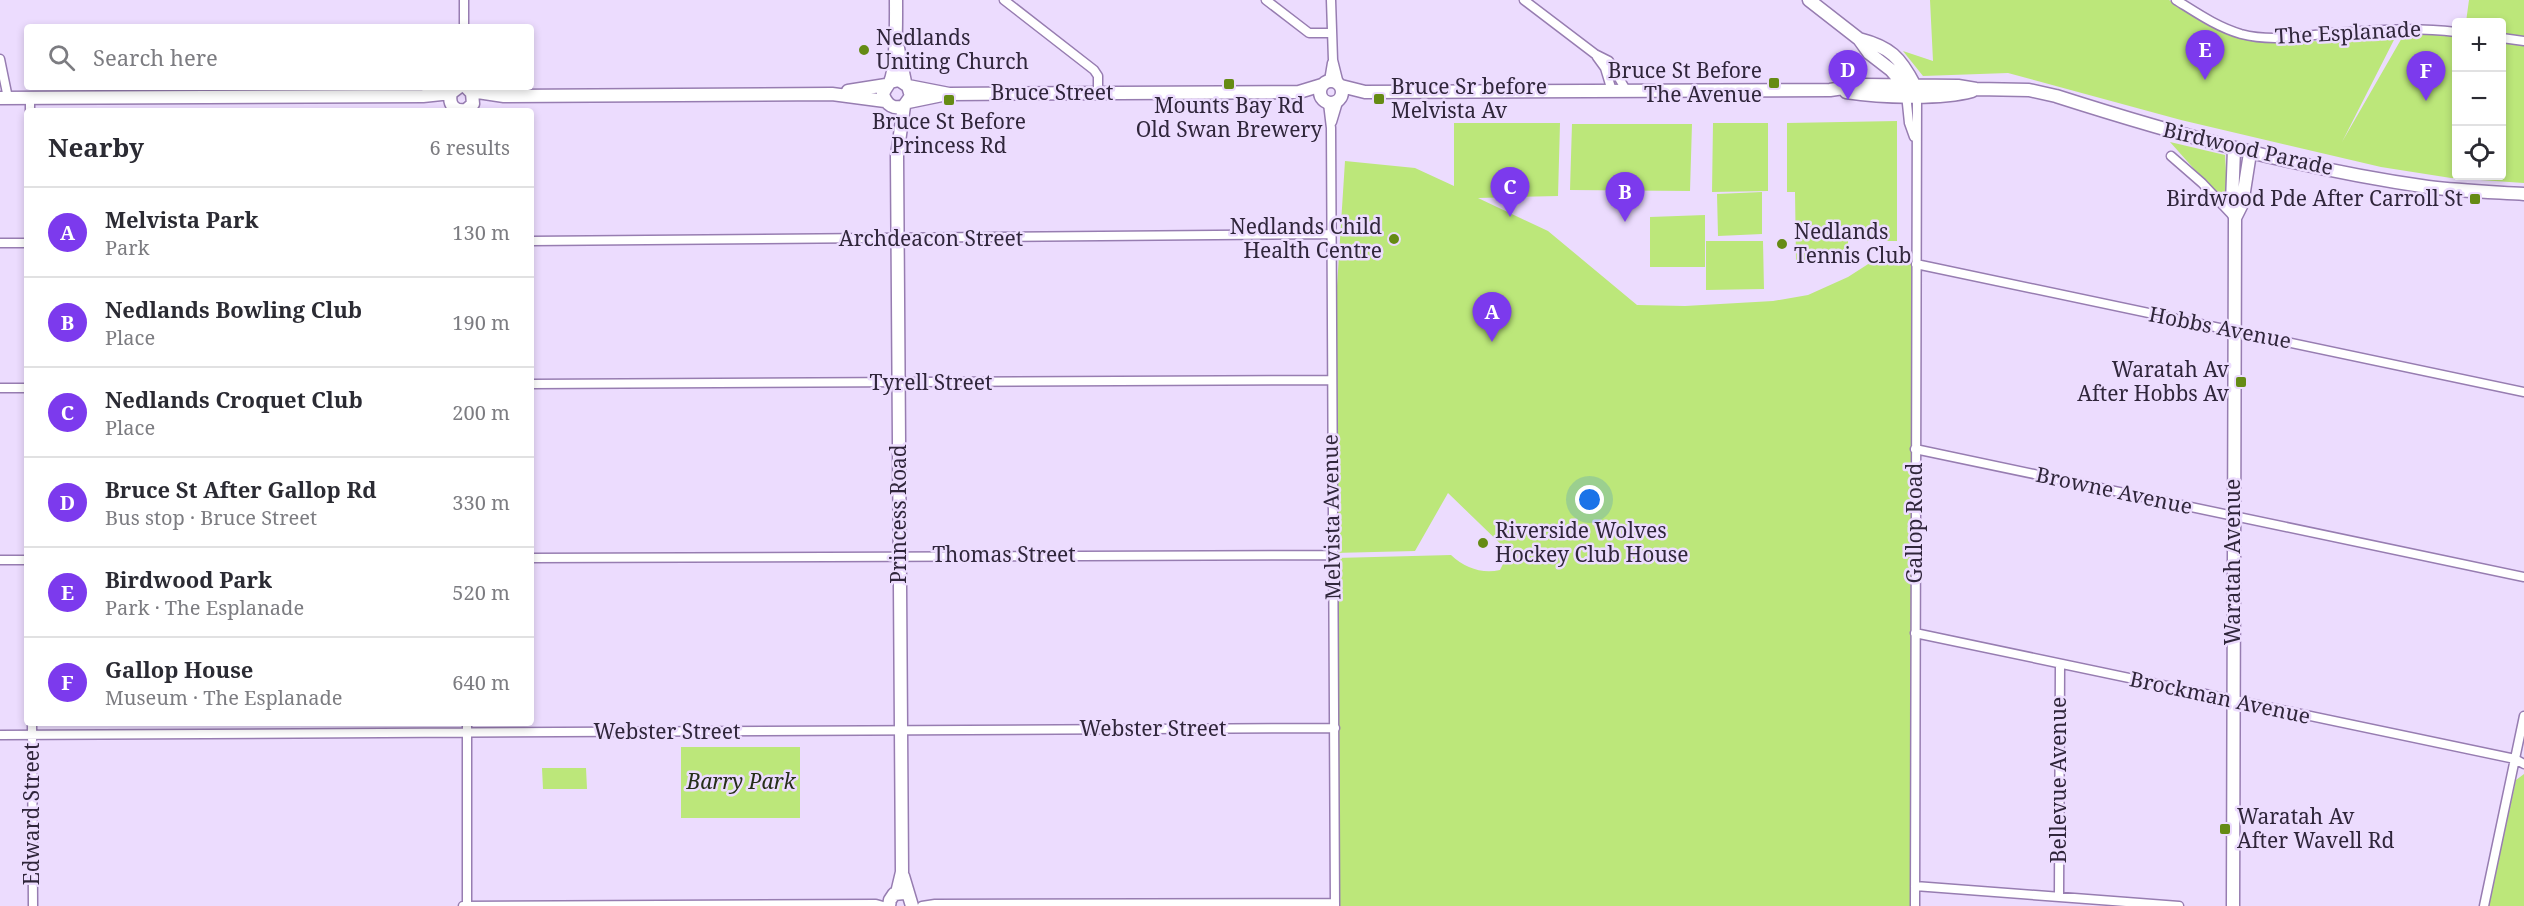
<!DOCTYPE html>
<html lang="en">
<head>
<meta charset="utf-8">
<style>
  body { margin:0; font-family:"Noto Serif",serif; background:#f2f2f3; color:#2b2b33 }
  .controls { position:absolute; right:18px; top:18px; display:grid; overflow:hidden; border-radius:6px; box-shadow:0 3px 9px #0003 }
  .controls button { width:54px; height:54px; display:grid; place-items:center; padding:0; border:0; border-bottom:2px solid #e1e1e2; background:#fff; color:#2b2b33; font:30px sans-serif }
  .you { position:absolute; left:1590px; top:500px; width:21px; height:21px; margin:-15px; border:4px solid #fff; border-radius:50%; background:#1a73e8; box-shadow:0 0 0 9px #1a73e833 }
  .badge { display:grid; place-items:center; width:39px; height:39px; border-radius:50%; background:#7c3aed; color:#fff; font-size:20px; font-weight:700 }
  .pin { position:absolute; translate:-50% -50px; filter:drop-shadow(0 2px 3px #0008) }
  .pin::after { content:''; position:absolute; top:32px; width:21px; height:18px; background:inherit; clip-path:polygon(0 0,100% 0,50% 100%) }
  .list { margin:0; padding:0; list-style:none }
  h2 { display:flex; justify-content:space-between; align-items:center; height:78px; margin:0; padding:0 24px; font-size:26px }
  h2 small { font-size:20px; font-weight:400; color:#7c7c81 }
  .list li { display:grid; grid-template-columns:39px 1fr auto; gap:18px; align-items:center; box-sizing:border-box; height:90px; padding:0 24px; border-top:2px solid #e1e1e2 }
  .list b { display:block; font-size:22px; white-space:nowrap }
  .list p { margin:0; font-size:20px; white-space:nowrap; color:#7c7c81 }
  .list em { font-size:20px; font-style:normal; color:#7c7c81 }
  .icon { flex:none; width:33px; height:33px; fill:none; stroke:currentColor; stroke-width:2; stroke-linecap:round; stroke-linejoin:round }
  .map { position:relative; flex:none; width:2524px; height:906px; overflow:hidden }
  .search { position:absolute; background:#fff; box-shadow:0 3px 9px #0003; left:24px; top:24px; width:510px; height:66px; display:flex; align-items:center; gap:15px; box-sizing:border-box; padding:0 21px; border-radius:6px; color:#7c7c81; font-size:22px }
  .panel { position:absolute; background:#fff; box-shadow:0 3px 9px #0003; left:24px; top:108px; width:510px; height:618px; border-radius:6px }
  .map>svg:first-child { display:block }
</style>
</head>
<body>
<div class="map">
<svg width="2524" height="906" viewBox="0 0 2524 906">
  <rect width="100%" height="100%" fill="#ecdcfe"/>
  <path fill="#bce77a" d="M1930,0h239l36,24 50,18 72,-1 70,-7 -55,108 61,-106 23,-4 30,4v140h46v-133l22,3v137l-73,-5 -70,-11 -200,-47 -173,-47 -85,3 -20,-25 30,10z
    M2469,0h55v41l-22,-3v-16h-36z
    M1897,121v120h-49v19l-52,1 -1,-69h-8v-69z
    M1454,123h106l-2,73 -80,2 70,33 89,74 48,1 88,-5 35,-6 40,-18 28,-18 38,-1 -2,648h-574l-2,-348 115,-3c14,13 31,19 49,15l9,-18 -61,-59 -33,58 -81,2 -3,-173 14,-219 70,7 39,18z
    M1713,123h55v68l-56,1z
    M1572,124h120l-2,67 -120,-1z
    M2170,142l55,13 3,52z
    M1762,192v42l-44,2 -1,-42z
    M1705,215v52h-55v-50z
    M1706,241h57l1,48 -58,1z
    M681,747h119v71h-119z
    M542,768h44l1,21h-44z
    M2524,774v132h-36l28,-126z"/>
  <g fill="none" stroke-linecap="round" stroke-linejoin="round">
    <g stroke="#977db1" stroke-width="11">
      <path id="street" d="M464,0v27
        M1004,0l90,70 4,6v17
        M1266,0l43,33h22
        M1331,0l2,60 6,24
        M1524,0l71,54 14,7 17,29
        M2176,0c21,13 41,27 65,34 30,8 61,2 92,-1 42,-3 81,-6 123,-1
        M2502,38l22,3
        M1597,57l8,11 7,23
        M0,59l8,39
        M1329,81l3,-18
        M1906,94l3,29 5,14
        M30,98v13
        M1328,103l3,25 4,778
        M1332,122l6,-20
        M2171,156l31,27 32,34
        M531,241l800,-7
        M0,243h27
        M1916,264l608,128
        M531,384l800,-4
        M0,388h27
        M1915,449l609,128
        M531,558l802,-3
        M0,560h27
        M1915,633l600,126 9,5
        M32,723l1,183
        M467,723v183
        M0,735l1335,-7
        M1915,886l264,20
        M2059,896l1,-232
        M463,906l413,-2 7,2
        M922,906l13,-2 400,-1
        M1915,906l2,-812
        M2484,906l40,-190"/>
    </g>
    <g stroke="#977db1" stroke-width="15">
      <path id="secondary" d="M1809,0l50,39 10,14 22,17 14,16
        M1859,39c31,8 41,18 56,47
        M898,48l7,34
        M1320 92a11 11 0 1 1 22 0a11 11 0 1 1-22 0Z
        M890,82l9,-2 9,6 3,10 -7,10c-10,4 -18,-1 -21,-12 2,-6 4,-7 7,-12 7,-15 6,-64 6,-82
        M908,86l41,8 350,-2 23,-7
        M1341,86l24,6 465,-2 34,-5 94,1 18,3 53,1 27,6c122,39 245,73 372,91 32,4 64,5 96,7
        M459,87l-8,6c-3,12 4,19 15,17l7,-6 -1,-11 -5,-5
        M471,91l33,5 328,-2 53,7
        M848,91l38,-6
        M1846,92c34,5 93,8 126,-1
        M0,98l423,-2 28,-3
        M908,102l34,-7
        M2235,218l7,-14 8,-51
        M903,876l9,30
        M897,893l5,-21 -5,-716 7,-50
        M889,906l1,-6 4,-6 10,-1
        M2233,906l2,-688 -3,-15 2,-54"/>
    </g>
    <use href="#street" stroke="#fff" stroke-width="8"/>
    <use href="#secondary" stroke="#fff" stroke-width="12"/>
  </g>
  <g fill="#658b14" stroke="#ecdcfe" stroke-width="2">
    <circle cx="864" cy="50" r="6"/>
    <rect x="1768" y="77" width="12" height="12" rx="3"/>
    <rect x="1223" y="78" width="12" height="12" rx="3"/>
    <rect x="1373" y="93" width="12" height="12" rx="3"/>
    <rect x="943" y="94" width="12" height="12" rx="3"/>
    <rect x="2469" y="193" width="12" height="12" rx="3"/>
    <circle cx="1394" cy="239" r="6"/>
    <circle cx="1782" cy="244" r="6"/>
    <rect x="2235" y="376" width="12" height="12" rx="3"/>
    <circle cx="1483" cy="543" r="6"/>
    <rect x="2219" y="823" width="12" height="12" rx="3"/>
  </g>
  <g text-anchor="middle" stroke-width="5" stroke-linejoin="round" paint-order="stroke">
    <g font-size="21" fill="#30263b" stroke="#ecdcfe">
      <text transform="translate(2348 33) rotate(-3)" y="7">The Esplanade</text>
      <text x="1052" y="100">Bruce Street</text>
      <text transform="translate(2248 149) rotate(13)" y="7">Birdwood Parade</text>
      <text x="931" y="246">Archdeacon Street</text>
      <text transform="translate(2220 328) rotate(11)" y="7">Hobbs Avenue</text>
      <text x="931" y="390">Tyrell Street</text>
      <text transform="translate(2114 491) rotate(12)" y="7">Browne Avenue</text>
      <text transform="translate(899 514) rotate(-90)" y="7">Princess Road</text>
      <text transform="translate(1332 517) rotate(-91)" y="7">Melvista Avenue</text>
      <text transform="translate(1915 523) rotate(-90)" y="7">Gallop Road</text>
      <text x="1004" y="562">Thomas Street</text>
      <text transform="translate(2233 562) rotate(-90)" y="7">Waratah Avenue</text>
      <text transform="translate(2220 698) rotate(12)" y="7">Brockman Avenue</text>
      <text x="1153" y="736">Webster Street</text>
      <text x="667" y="739">Webster Street</text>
      <text transform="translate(2059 780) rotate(-90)" y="7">Bellevue Avenue</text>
      <text transform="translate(32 814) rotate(-90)" y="7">Edward Street</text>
    </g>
    <g font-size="21" fill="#30263b" stroke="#ecdcfe" text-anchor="start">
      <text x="876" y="45">Nedlands<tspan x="876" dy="24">Uniting Church</tspan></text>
      <text x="1762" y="78" text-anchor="end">Bruce St Before<tspan x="1762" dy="24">The Avenue</tspan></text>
      <text x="1391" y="94">Bruce Sr before<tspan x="1391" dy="24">Melvista Av</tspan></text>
      <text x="1229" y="113" text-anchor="middle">Mounts Bay Rd<tspan x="1229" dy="24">Old Swan Brewery</tspan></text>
      <text x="949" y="129" text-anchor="middle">Bruce St Before<tspan x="949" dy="24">Princess Rd</tspan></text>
      <text x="2463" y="206" text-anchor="end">Birdwood Pde After Carroll St</text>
      <text x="1382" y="234" text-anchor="end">Nedlands Child<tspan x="1382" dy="24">Health Centre</tspan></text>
      <text x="1794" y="239">Nedlands<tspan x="1794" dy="24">Tennis Club</tspan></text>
      <text x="2229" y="377" text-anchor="end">Waratah Av<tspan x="2229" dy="24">After Hobbs Av</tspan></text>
      <text x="1495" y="538">Riverside Wolves<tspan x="1495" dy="24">Hockey Club House</tspan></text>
      <text x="2237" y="824">Waratah Av<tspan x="2237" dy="24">After Wavell Rd</tspan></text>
    </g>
    <g font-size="21" font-style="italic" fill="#262f19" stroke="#ecdcfe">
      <text x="741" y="789">Barry Park</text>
    </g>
  </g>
</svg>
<div class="controls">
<button>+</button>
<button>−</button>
<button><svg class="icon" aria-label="locate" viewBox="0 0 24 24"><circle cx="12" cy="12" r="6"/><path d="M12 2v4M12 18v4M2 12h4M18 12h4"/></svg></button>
</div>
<div class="you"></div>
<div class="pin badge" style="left:1492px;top:342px">A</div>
<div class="pin badge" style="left:1625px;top:222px">B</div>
<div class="pin badge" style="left:1510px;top:217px">C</div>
<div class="pin badge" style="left:1848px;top:100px">D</div>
<div class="pin badge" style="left:2205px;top:80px">E</div>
<div class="pin badge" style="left:2426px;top:101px">F</div>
<div class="search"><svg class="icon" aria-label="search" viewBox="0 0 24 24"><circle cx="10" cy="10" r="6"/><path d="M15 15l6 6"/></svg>Search here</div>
<section class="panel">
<h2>Nearby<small>6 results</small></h2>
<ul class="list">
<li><span class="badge">A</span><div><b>Melvista Park</b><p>Park</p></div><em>130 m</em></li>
<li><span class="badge">B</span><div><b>Nedlands Bowling Club</b><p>Place</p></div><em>190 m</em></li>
<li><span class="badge">C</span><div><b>Nedlands Croquet Club</b><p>Place</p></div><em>200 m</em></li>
<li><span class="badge">D</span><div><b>Bruce St After Gallop Rd</b><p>Bus stop · Bruce Street</p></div><em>330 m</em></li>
<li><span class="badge">E</span><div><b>Birdwood Park</b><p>Park · The Esplanade</p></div><em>520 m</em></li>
<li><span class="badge">F</span><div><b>Gallop House</b><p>Museum · The Esplanade</p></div><em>640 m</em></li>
</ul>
</section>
</div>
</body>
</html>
